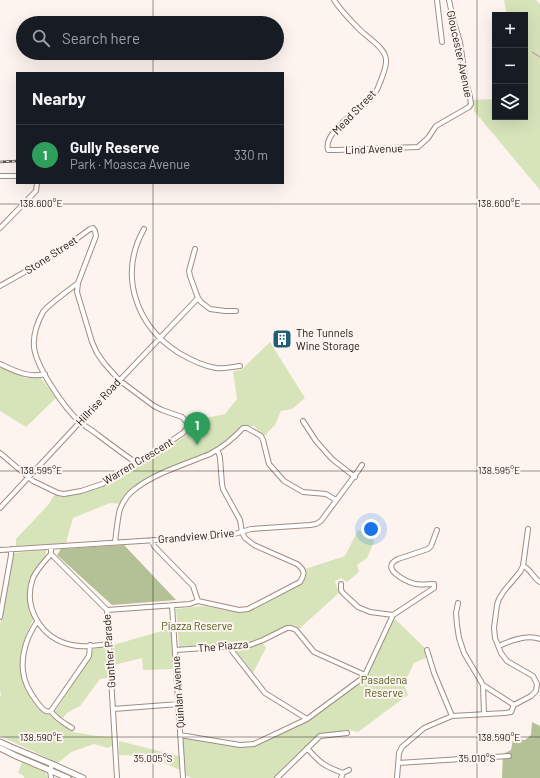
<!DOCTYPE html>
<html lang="en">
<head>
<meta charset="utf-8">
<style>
  body { margin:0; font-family:Barlow,sans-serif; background:#20242c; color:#f1f3f6 }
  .controls { position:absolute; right:12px; top:12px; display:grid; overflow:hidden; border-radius:0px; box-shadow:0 4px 16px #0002 }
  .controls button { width:36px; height:36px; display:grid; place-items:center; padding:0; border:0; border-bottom:1px solid #363941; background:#171b24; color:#f1f3f6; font:20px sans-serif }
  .you { position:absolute; left:371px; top:529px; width:14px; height:14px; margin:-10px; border:3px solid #fff; border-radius:50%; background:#1a73e8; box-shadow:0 0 0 6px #1a73e833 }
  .badge { display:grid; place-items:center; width:26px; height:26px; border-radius:50%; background:#0f766e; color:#fff; font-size:13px; font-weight:700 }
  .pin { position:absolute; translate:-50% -33px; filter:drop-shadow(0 1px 2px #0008) }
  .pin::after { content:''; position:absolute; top:21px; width:14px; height:12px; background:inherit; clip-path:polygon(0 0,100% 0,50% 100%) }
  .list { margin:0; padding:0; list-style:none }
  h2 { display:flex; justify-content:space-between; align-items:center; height:52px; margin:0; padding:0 16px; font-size:17px }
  h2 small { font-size:13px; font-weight:400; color:#9ea1a6 }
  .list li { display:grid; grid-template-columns:26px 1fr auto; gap:12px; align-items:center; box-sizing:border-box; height:60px; padding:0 16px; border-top:1px solid #363941 }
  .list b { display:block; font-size:15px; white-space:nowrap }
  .list p { margin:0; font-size:13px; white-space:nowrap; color:#9ea1a6 }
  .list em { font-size:13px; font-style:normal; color:#9ea1a6 }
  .icon { flex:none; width:22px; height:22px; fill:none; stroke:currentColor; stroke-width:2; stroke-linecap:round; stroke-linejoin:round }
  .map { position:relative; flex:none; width:540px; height:778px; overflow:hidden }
  .search { position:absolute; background:#171b24; box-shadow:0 4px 16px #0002; left:16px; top:16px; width:268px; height:44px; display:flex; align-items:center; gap:10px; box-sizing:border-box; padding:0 14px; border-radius:22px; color:#9ea1a6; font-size:15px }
  .panel { position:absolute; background:#171b24; box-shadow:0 4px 16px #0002; left:16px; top:72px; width:268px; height:112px; border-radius:0px }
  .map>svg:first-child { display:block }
</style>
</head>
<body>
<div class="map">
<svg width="540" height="778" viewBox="0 0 540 778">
  <rect width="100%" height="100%" fill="#fef4ef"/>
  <path fill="#d7e4ba" d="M504,0h32l4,4v186l-66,-79 -1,-11 22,-1v18h30v-102h-18z
    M270,342l35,56 -13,11 -11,2 -6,14 -11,11 -10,-10 -12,1 -15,15 -18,11 -42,16 -21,9 -16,13 -10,13 -10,-1 -37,15 -7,25 -50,3v-7l33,-35 5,-9 9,2 20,-4 28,-11 20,-15 17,-7 39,-25 4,-6v-8l34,-7 12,-15 -4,-28 8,-1z
    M0,367l25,11h16l15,20 -30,29 -26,-16z
    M358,530l14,3 2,9 -7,16 -10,7 2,7 -12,10 -6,-4 -6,3 4,12 -40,36 -6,-4 -5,1 -36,16 -73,5 -3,-38 28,-3 31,6h13l54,-29 4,-7 -1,-7 40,-13z
    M46,550v7l-14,18 -4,12 1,16 4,17c-15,29 -19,54 0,81 4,7 8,12 16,14l24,17 24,4 15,1v9l-4,2 -14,-4 -23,8 -13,11 -58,-27v-39l1,-1 -1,-6v-65l14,-72z
    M394,618l31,30 1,10 -12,5 -10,21 4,11 -50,37 -10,-2 -28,4 -34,31 -13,13h-81l-7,-3 -3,-37 56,9h16l56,-28 56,-41z
    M172,628l3,41 -32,1 -1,-12 -28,7 -1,-20z
    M263,643l3,5 -13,25 -18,-23 17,-3z
    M107,646l1,32 -8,1 -20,27 -13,7 -4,5 -4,-1 -4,-5 36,-55 1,-6 2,-2z
    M119,741l60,15 1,14 -32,-14 -29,-1z
    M22,762l23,10 3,6h-24v-2l-6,-3z"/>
  <path fill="#b4c196" d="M124,545l52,55 -64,5 -55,-50 4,-6z
    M532,722l8,4v52h-38l1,-24 8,-4 2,-11 12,1 6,-5z"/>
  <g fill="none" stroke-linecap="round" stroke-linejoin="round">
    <path stroke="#b68ca4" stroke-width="1" d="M532,52l8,5"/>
    <g stroke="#a18c7f" stroke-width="6">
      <path id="minor" d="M334,0c7,11 16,20 26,30 7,7 25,18 26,29 1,8 -4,18 -7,26 -2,7 -7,12 -12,17 -11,10 -44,31 -39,48h8l82,-3 10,-9 8,-12 33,-19 2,-3 -1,-7 -5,-20 -5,-35 -7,-23 -4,-19
        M437,0l5,42
        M0,176h17
        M0,228l36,-37 1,-8
        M144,229c-26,46 -8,97 35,124 12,7 24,13 37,15 8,1 16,-1 24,-2
        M195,249l-6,22 1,5 8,22 3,4 9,7 15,2h11
        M78,283c-9,7 -29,21 -35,29 -6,11 -10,24 -9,35 2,20 31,62 46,75 6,5 12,8 18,13 12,9 24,18 37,27
        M0,286l53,-30 37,-27 3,-1 2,3 1,5 -18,47 -1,9 15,50 5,11 7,10 15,17 35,26 8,4 20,7 2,2 4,5v3l-5,6 -33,22 -15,7 -10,8 -23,14 -21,7 -17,3 -6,-1 -25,-12 -33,-28
        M0,364c15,7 28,14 45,10
        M303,421l13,20 16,18 23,18
        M0,508l80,-86 118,-124
        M152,540l2,6 39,40 5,15
        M115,542c1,-7 3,-27 5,-33 3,-7 9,-16 15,-20 20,-16 51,-25 75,-35 13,-7 23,-15 33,-26h4l14,8 2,4 6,24 15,17 19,11 23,2 10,6
        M51,547v7l56,56 10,168
        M0,550l219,-14 12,-1 20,-6 59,-4 6,-1 5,-3 37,-50 4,-6
        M51,554c-6,7 -14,15 -18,24 -11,30 9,61 39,67 12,3 26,0 37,-1
        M523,566c8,3 10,12 17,16
        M341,584v6l2,3 15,14 12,5 23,3
        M458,603l-2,10 1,12 2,13 5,15 19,32 31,20
        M172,605l11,173
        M107,610l83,-6 8,-3 41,9 9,-1 52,-27c5,-8 5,-12 -3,-18l-43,-19 -9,-7 -3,-6 -2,-12 -17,-31 -1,-5 -2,-26 -1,-4 -2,-4
        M0,617l11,-62v-6
        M37,622c-10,14 -16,32 -14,49 1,11 7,22 14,31 4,5 7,11 14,9 5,8 13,12 21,17
        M228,646l37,47 42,26
        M499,646c10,-5 29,-12 41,-7
        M175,650l75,-5 13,-5 24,-12h4l5,2 18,22 51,23
        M427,650l7,23 18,43
        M483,685l1,29
        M113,709l66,-5
        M51,711l38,-55 1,-11
        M180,735l60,10 14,-1 53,-25 57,-42 29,-62 41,-27v-4c-6,0 -13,1 -19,0 -10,-3 -36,-16 -17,-25l30,-10 3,-3 6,-16
        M307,748c13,15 17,18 36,25
        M398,763l111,-7
        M51,778l-1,-8 2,-6
        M277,778l43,-42 27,-3
        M341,778l2,-5 6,-3
        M397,778l2,-25 3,-6 22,-19 28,-12 53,-3 6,-1 3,-7 17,-9 5,-5 1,-7 -4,-8 -26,-15 -6,-8 -6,-15 -1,-10 3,-23 2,-6 5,-8 16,-19 3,-6 5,-37"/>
    </g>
    <g stroke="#a18c7f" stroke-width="7">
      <path id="major" d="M0,742l11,5 41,17 31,14
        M0,748l16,8 52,22"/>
    </g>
    <use href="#minor" stroke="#fff" stroke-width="4"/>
    <use href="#major" stroke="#fff" stroke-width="5"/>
    <g stroke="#59504c" stroke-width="2.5">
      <path id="rail" d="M0,162l17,-1"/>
    </g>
    <use href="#rail" stroke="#fef4ef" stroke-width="1" stroke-dasharray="3" stroke-linecap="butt"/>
  </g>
  <path fill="none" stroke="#1d1511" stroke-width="1" stroke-opacity="0.45" d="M153,0v23M477,0v778M153,53v20M153,183v595M0,204h540M0,471h540M0,737h540"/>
  <defs>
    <g id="building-square" transform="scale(1)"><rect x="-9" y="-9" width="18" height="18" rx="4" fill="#1f5f74" stroke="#fef4ef"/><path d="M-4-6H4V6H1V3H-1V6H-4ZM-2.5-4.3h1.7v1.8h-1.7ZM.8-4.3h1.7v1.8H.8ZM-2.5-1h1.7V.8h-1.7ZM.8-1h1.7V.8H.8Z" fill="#fff"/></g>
  </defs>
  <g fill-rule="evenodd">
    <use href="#building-square" x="282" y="339"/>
  </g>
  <g text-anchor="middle" stroke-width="4" stroke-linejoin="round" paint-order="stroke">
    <g font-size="11" fill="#1d1511" stroke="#fef4ef">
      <text transform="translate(460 54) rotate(78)" y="4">Gloucester Avenue</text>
      <text transform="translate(354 112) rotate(-46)" y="4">Mead Street</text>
      <text transform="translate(374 149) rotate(-2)" y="4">Lind Avenue</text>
      <text transform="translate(51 255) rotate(-33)" y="4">Stone Street</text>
      <text transform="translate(98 402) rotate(-47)" y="4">Hillrise Road</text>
      <text transform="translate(138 461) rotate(-31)" y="4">Warren Crescent</text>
      <text transform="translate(196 536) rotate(-5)" y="4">Grandview Drive</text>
      <text transform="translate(223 646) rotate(-5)" y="4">The Piazza</text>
      <text transform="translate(109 651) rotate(-94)" y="4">Gunther Parade</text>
      <text transform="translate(178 692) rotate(-94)" y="4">Quinlan Avenue</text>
    </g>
    <g font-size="11" fill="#1d1511" stroke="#fef4ef" text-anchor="start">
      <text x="296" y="337">The Tunnels<tspan x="296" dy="13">Wine Storage</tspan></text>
    </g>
    <g font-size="11" fill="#4e5d1d" stroke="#fef4ef">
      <text x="197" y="630">Piazza Reserve</text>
      <text x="384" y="684">Pasadena<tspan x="384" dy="13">Reserve</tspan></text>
    </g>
  </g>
  <g font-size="10" text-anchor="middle" fill="#1d1511" stroke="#fef4ef" stroke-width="4" stroke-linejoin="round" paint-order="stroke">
    <text x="499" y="207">138.600°E</text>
    <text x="41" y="207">138.600°E</text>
    <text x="499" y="474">138.595°E</text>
    <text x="41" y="474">138.595°E</text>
    <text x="499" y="741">138.590°E</text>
    <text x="41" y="741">138.590°E</text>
    <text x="153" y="762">35.005°S</text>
    <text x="477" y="762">35.010°S</text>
  </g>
</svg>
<div class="controls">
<button>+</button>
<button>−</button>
<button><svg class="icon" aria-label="layers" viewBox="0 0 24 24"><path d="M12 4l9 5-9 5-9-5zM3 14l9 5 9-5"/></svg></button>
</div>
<div class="you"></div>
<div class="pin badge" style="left:197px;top:445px;background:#2e9e5b">1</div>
<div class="search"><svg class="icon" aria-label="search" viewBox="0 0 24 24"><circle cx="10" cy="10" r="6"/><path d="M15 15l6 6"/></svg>Search here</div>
<section class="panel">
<h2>Nearby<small></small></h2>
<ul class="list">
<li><span class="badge" style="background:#2e9e5b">1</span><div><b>Gully Reserve</b><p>Park · Moasca Avenue</p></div><em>330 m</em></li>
</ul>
</section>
</div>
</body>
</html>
